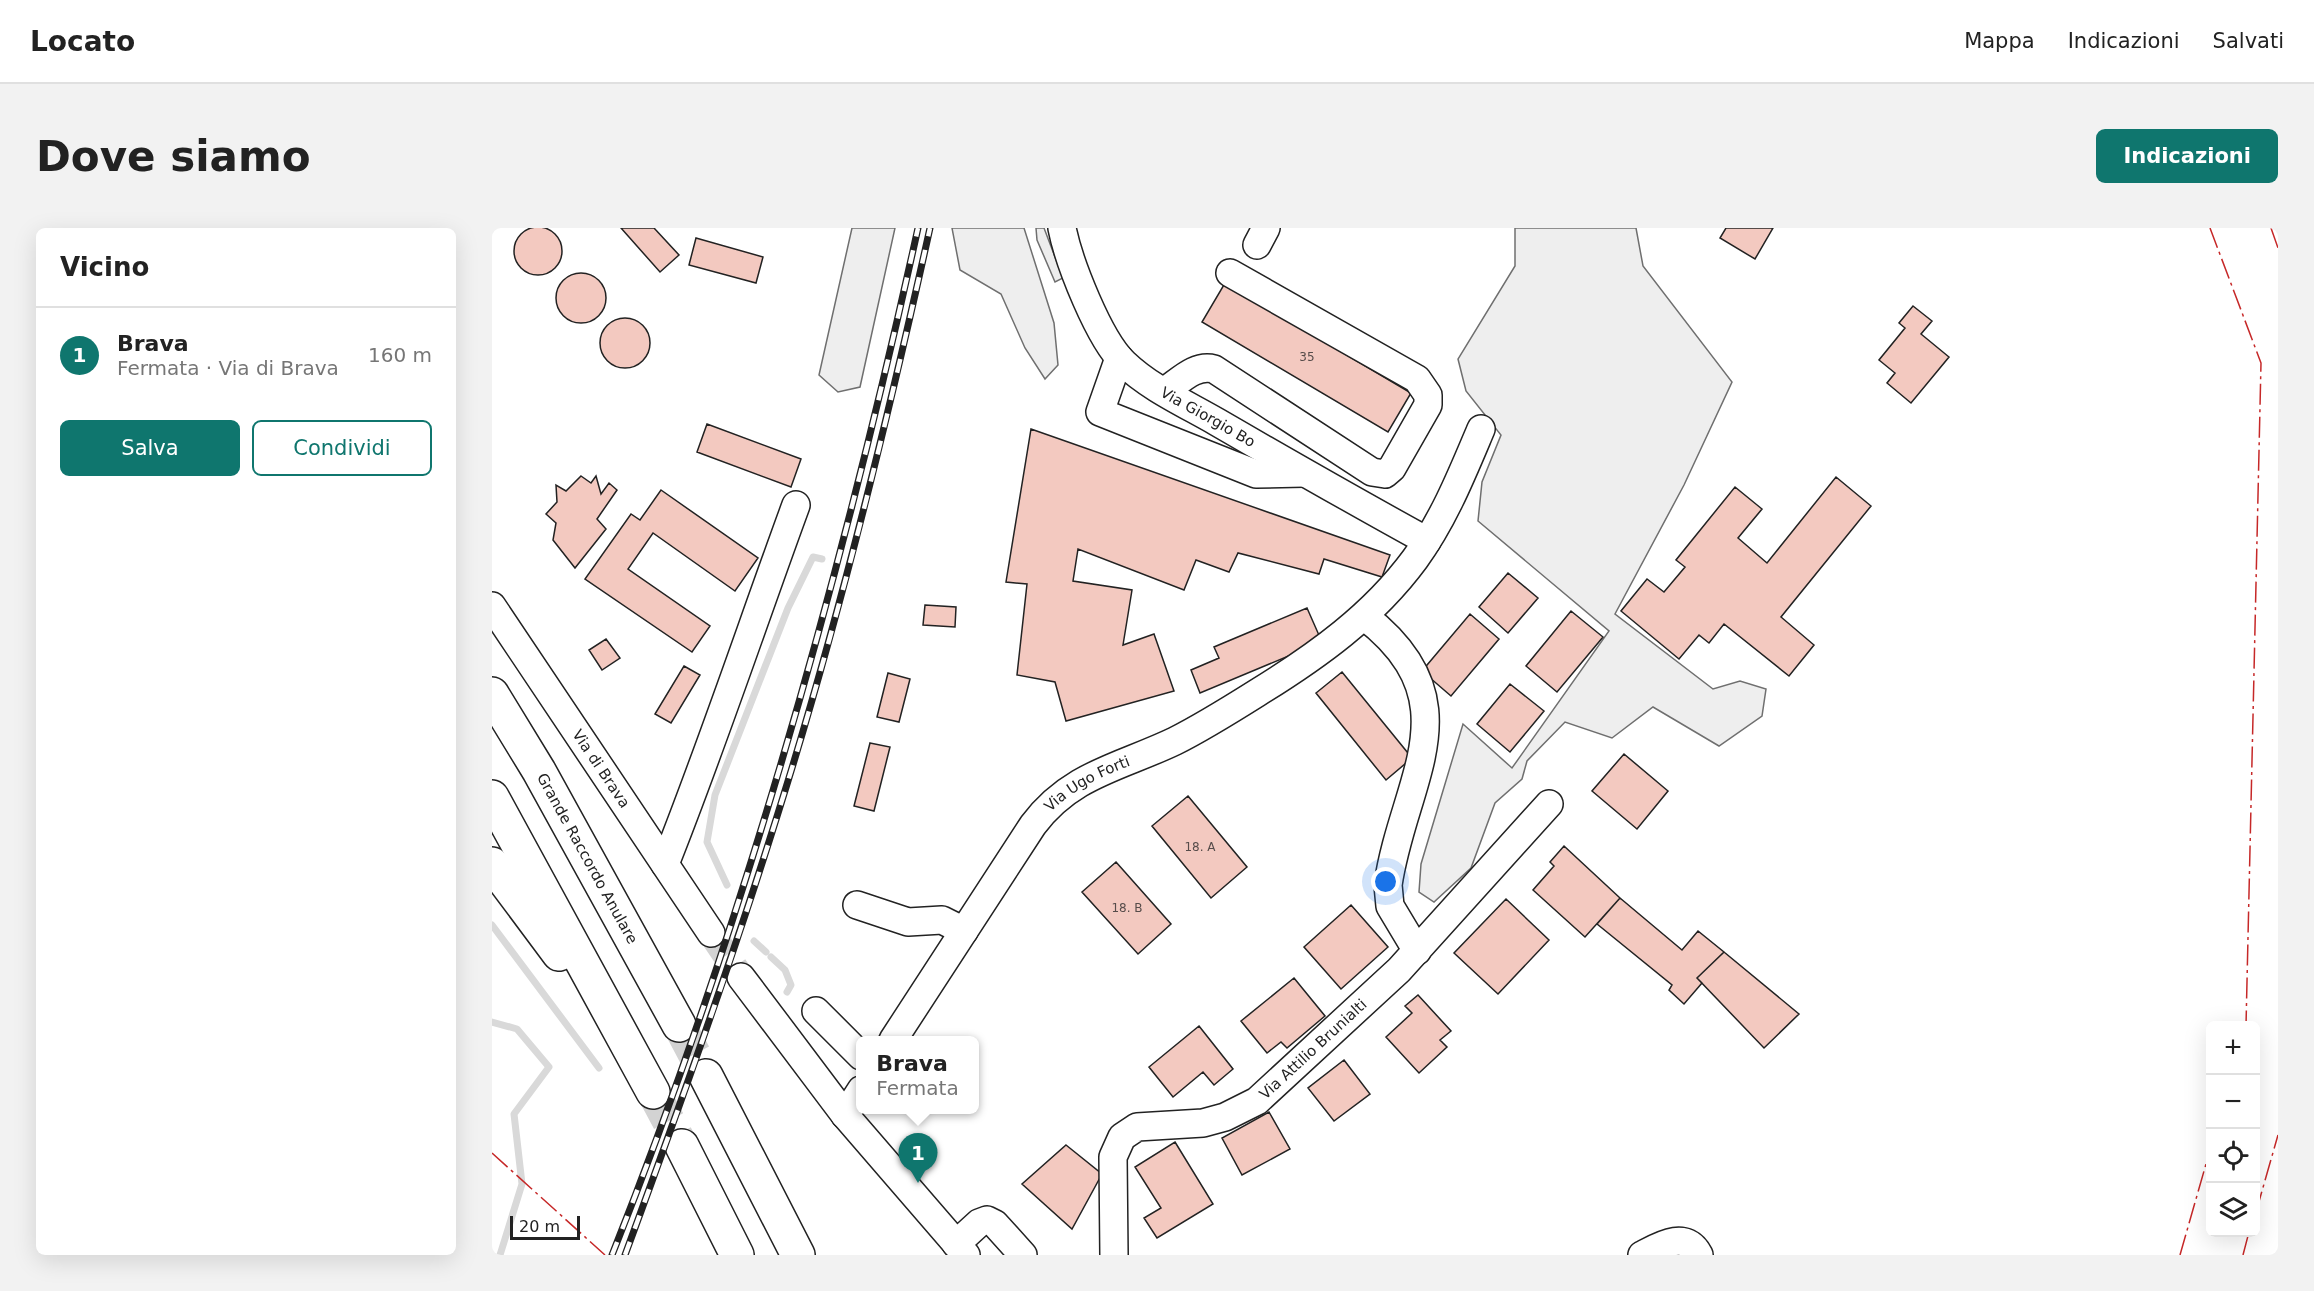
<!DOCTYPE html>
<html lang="it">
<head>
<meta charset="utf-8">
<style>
  body { margin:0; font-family:"DejaVu Sans",sans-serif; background:#f2f2f2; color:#222 }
  .controls { position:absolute; right:18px; bottom:18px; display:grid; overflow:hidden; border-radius:9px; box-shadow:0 6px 24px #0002 }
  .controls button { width:54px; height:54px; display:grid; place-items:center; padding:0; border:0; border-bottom:2px solid #e0e0e0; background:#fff; color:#222; font:30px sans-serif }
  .scale { position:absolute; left:18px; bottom:15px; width:70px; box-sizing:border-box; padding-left:6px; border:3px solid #222; border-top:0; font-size:16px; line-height:21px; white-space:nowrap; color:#222; -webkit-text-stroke:4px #fff; paint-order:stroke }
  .you { position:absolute; left:894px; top:654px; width:21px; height:21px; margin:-15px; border:4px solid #fff; border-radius:50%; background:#1a73e8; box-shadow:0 0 0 9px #1a73e833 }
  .badge { display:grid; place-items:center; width:39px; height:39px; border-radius:50%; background:#0f766e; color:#fff; font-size:20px; font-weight:700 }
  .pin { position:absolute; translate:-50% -50px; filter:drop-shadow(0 2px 3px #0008) }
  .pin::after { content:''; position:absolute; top:32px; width:21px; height:18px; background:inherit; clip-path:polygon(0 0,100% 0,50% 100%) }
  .popup { position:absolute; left:364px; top:808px; width:123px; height:78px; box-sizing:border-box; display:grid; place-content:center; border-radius:9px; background:#fff; filter:drop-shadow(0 2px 4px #0005); font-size:20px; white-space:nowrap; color:#767676 }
  .popup b { font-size:22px; color:#222 }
  .popup::after { content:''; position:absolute; left:50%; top:100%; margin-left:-12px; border:12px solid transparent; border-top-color:#fff }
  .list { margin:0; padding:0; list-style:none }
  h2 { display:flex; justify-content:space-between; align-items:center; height:78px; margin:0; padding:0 24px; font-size:26px }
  h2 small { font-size:20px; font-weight:400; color:#767676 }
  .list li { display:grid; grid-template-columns:39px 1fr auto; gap:18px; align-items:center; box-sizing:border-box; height:96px; padding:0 24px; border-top:2px solid #e0e0e0 }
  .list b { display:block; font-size:22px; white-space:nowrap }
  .list p { margin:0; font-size:20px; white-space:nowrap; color:#767676 }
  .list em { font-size:20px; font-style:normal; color:#767676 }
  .actions { display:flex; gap:12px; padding:18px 24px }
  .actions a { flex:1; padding:14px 0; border:2px solid #0f766e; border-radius:9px; text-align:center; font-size:21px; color:#0f766e }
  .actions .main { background:#0f766e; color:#fff }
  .icon { flex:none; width:33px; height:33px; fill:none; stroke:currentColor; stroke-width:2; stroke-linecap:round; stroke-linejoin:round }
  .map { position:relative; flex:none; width:1786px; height:1027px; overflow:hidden; border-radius:9px }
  header { display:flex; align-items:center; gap:36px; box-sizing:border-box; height:84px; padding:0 30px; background:#fff; border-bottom:2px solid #e0e0e0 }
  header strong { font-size:28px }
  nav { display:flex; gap:33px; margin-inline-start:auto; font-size:21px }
  .intro { display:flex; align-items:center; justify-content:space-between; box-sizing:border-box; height:144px; padding:0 36px }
  h1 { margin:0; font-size:42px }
  .button { padding:15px 27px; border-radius:9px; background:#0f766e; color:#fff; font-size:21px; font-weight:700 }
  main { display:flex; gap:36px; padding:0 36px }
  aside { flex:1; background:#fff; border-radius:9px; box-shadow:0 6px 24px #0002 }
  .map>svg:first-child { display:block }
</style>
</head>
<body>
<header>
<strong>Locato</strong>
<nav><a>Mappa</a><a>Indicazioni</a><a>Salvati</a></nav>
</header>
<div class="intro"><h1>Dove siamo</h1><a class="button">Indicazioni</a></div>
<main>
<aside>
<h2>Vicino<small></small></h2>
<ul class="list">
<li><span class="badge">1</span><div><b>Brava</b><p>Fermata · Via di Brava</p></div><em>160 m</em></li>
</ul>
<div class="actions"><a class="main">Salva</a><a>Condividi</a></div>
</aside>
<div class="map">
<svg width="1786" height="1027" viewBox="0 0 1786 1027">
  <rect width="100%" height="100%" fill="#fff"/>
  <path fill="#eee" stroke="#6f6f6f" stroke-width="1.5" d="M360,0h43l-35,159 -22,5 -19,-17z
    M460,0h72l30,95 4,42 -13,14 -20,-31 -24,-54 -41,-24z
    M1023,0h121l7,38 89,116 -48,103 -69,129 98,75 27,-8 26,8 -4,27 -43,30 -66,-39 -41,31 -47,-16 -38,39 -5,18 -27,24 -24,65 -37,34 -15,-10 2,-28 42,-140 49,44 97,-137 -131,-110 4,-39 19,-47 -35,-44 -8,-32 57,-93z"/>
  <path fill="#ededed" stroke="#6f6f6f" stroke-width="1.5" d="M544,0h8l19,50 -8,4 -18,-42z"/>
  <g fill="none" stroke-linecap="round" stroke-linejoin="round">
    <path stroke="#d9d9d9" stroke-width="7" d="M235,657l-20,-43 8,-47 73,-187 25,-51 9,2
      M0,697l107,143
      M262,713l12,11
      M279,729l14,13 6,15 -4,7
      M0,794l25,7 32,38 -35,47 8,70 -22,71"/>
  </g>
  <path fill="#f3c9c0" stroke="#222" stroke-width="1.5" d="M22 23a24 24 0 1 1 48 0a24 24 0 1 1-48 0Z
    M129,0h33l25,27 -19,17z
    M1234,0h47l-18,31 -35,-21z
    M204,10l67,19 -7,26 -67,-18z
    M64 70a25 25 0 1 1 50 0a25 25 0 1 1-50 0Z
    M733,55l186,110 -23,39 -186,-110z
    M1421,78l19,15 -11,13 28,23 -38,46 -24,-20 8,-10 -16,-13 26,-32 -6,-5z
    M108 115a25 25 0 1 1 50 0a25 25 0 1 1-50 0Z
    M215,196l94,35 -10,28 -94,-35z
    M539,201l359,126 -8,22 -58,-18 -5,15 -81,-21 -9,19 -33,-12 -12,30 -106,-41 -5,32 59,9 -9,55 31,-11 20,57 -108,30 -11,-39 -38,-7 10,-91 -21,-2z
    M89,248l10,7 5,-7 5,18 8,-11 8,7 -20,29 9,10 -31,39 -22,-28 3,-17 -10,-9 11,-12 -1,-17 10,6z
    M1344,249l35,29 -90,111 33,28 -25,31 -65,-52 -15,19 -10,-8 -20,24 -58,-48 26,-32 17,13 21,-25 -9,-7 59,-73 27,22 -24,29 29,25z
    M169,262l97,68 -23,33 -82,-58 -25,36 82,57 -18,26 -107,-73 46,-65 9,6z
    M1016,345l30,25 -30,35 -29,-26z
    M433,377l31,2 -1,20 -32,-2z
    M815,380l15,34 -122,51 -9,-23 28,-12 -5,-11z
    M1079,383l32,26 -46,55 -31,-26z
    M978,386l29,25 -48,57 -29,-25z
    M114,411l14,19 -18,12 -13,-20z
    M192,438l16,9 -29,48 -16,-9z
    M850,444l70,86 -26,22 -70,-87z
    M396,445l22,6 -11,43 -22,-5z
    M1018,456l34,27 -34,41 -33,-28z
    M378,515l20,4 -16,64 -20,-5z
    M1132,526l44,37 -31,38 -45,-38z
    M696,568l59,71 -36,31 -59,-72z
    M1072,618l56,52 -35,39 -52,-47 21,-24 -4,-4z
    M624,634l55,62 -33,30 -56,-62z
    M1128,670l62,52 16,-19 26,21 -27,26 5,5 -18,21 -15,-14 3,-5 -75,-61z
    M1014,671l43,41 -51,54 -44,-41z
    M859,677l37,42 -47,42 -37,-42z
    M1232,724l75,62 -35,34 -67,-70z
    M802,750l31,38 -38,32 -6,-6 -14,11 -26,-32z
    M926,767l33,36 -11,9 7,7 -28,26 -33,-36 26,-24 -7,-7z
    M707,798l34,43 -19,16 -11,-13 -30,25 -24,-30z
    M852,832l26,34 -36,27 -26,-33z
    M777,884l21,37 -48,26 -20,-37z
    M683,914l38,62 -56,34 -13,-20 17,-10 -26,-41z
    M574,917l36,29 -30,55 -50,-45z"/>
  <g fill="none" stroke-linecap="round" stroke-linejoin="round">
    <path stroke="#d3d3d3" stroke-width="27" stroke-dasharray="27 14" stroke-linecap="butt" d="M219,705l30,44"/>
    <path stroke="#d3d3d3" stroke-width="33" stroke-dasharray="33 16" stroke-linecap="butt" d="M187,797l27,51
      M161,864l29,54"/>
    <g stroke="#222" stroke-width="30">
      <g id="minor">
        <path id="s1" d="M570,0c7,35 37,111 62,135 26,25 62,41 93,59 69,40 139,80 210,119"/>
        <path d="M765,17l9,-17"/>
        <path d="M627,130l-19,54 156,62 48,-1"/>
        <path d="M673,163c15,-10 30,-27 49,-22l158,103 13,2 7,-6 36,-63v-10l-11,-16 -187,-106"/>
        <path id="s2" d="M0,378l219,327"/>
        <path d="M872,388c112,86 39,164 24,269l2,21 27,45"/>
        <path d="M173,636c47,-118 87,-239 131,-359"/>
        <path d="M365,677l51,17 34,-2 22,11"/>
        <path d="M249,749l104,138 121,140"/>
        <path d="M324,783l45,45"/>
        <path id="s3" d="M401,812l140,-215c38,-51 88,-58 142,-84 28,-14 55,-31 82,-48 60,-37 116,-77 158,-134 29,-40 47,-85 66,-130"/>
        <path d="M353,887l16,-25"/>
        <path d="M464,1016l23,-21 8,-3 8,4 28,31"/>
        <path id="s4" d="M622,1027l-1,-98 9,-20 15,-10 66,-4 22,-6 32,-16 142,-131 150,-166"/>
        <path d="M1150,1027c19,-10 44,-25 57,0"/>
      </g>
    </g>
    <g stroke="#222" stroke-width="36">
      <g id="highway">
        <path id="s5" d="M0,466l47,77 140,254"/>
        <path d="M0,569l161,295"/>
        <path d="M0,636l67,90"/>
        <path d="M214,848l92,179"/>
        <path d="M190,918l55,109"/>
      </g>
    </g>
    <use href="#minor" stroke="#fff" stroke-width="27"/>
    <use href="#highway" stroke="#fff" stroke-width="33"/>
    <g stroke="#222" stroke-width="7">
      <path id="rail" d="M120,1027c131,-329 230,-681 306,-1027
        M133,1027c58,-157 114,-314 163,-474 56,-182 101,-367 142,-553"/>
    </g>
    <use href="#rail" stroke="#fff" stroke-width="4.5" stroke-dasharray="14" stroke-linecap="butt"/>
    <path stroke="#c62828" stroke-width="1.5" stroke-dasharray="21 4.5 3 4.5" stroke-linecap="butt" d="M1718,0l51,135 -15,663
      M1779,0l7,20
      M0,925l113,102
      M1764,984l22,-77
      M1688,1027l30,-105
      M1751,1027l6,-23"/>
  </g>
  <g text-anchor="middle" stroke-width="4.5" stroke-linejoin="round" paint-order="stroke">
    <g font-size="12" fill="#564c4a">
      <text x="815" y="133">35</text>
      <text x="708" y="623">18. A</text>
      <text x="635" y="684">18. B</text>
    </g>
    <g font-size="15" fill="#222" stroke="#fff">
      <text dy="5" stroke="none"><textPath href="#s1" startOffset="250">Via Giorgio Bo</textPath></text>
      <text dy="5" stroke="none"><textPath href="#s2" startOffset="196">Via di Brava</textPath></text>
      <text dy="5" stroke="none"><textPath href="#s3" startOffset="326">Via Ugo Forti</textPath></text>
      <text dy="5" stroke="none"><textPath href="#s5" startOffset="190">Grande Raccordo Anulare</textPath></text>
      <text dy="5" stroke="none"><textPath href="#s4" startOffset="339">Via Attilio Brunialti</textPath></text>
    </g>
  </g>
</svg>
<div class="controls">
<button>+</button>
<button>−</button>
<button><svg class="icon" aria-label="locate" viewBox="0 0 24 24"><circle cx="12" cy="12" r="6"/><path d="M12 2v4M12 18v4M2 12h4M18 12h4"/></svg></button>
<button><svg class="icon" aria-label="layers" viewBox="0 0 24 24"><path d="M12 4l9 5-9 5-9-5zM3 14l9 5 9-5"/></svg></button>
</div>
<div class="scale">20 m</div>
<div class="you"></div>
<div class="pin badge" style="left:426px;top:955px">1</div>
<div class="popup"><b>Brava</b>Fermata</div>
</div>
</main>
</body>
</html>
